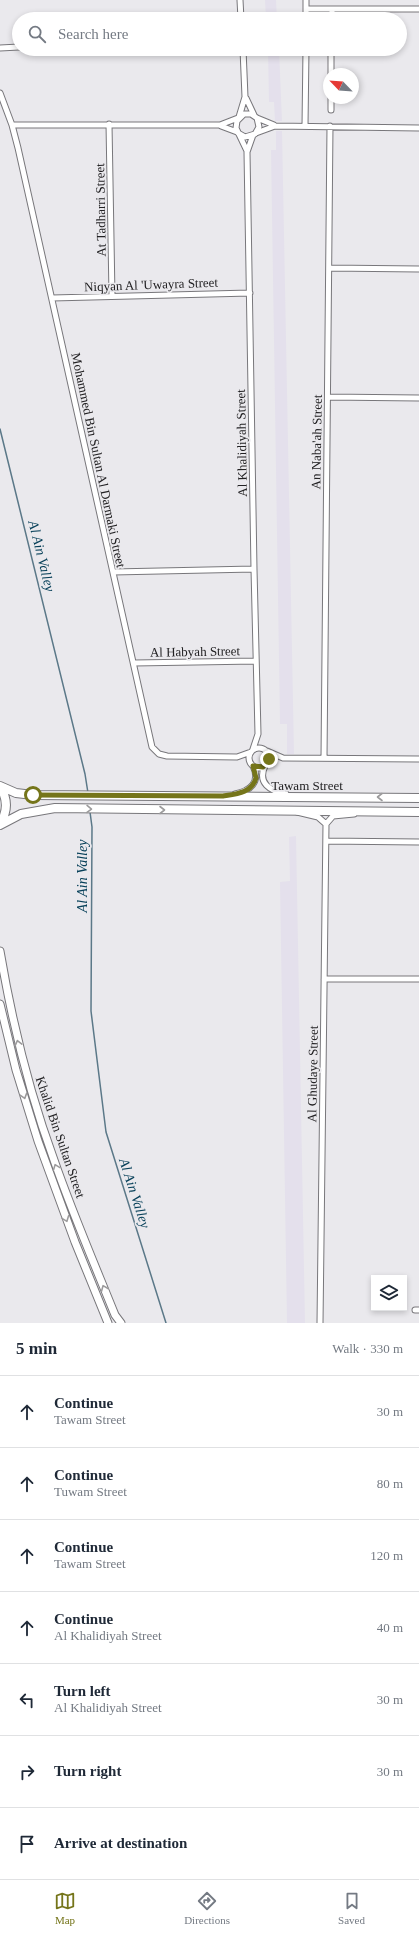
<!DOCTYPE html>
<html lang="en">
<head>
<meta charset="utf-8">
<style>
  body { margin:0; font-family:Georgia,serif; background:#f6f6f7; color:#1f2937 }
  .controls { position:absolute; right:12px; bottom:12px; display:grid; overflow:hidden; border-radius:0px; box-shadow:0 2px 6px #0003 }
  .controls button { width:36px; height:36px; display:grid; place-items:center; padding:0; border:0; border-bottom:1px solid #e0e1e3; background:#fff; color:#1f2937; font:20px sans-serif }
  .compass { position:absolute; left:323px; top:68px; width:36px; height:36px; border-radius:50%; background:#fff; box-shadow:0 2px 6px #0003; rotate:295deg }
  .stop { position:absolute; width:12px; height:12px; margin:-9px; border:3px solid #75751a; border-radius:50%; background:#fff }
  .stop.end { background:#75751a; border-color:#fff; box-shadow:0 1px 4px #0008 }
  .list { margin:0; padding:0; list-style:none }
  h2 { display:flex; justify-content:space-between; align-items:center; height:52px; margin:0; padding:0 16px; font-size:17px }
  h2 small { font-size:13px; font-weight:400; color:#747a83 }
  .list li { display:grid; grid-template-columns:26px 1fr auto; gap:12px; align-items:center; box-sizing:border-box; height:72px; padding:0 16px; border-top:1px solid #e0e1e3 }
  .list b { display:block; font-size:15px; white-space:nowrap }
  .list p { margin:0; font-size:13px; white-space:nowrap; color:#747a83 }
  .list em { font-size:13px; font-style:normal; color:#747a83 }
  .icon { flex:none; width:22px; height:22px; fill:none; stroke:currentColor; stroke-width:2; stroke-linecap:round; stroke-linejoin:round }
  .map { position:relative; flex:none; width:419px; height:1323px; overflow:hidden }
  .search { position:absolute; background:#fff; box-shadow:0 2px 6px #0003; left:12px; right:12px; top:12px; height:44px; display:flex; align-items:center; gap:10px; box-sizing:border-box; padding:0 14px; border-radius:22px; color:#747a83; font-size:15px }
  .sheet { height:556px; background:#fff }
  nav { display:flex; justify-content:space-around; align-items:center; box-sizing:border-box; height:56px; border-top:1px solid #e0e1e3; background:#fff; font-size:11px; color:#747a83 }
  nav a { display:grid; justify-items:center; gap:2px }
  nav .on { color:#75751a }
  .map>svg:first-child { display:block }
</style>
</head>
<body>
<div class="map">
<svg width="419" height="1323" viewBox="0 0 419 1323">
  <rect width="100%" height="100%" fill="#eae9ed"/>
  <path fill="#e4e0ec" d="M265,0h11l1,19h-11z
    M268,49h11l3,72h-7l-1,-19h-5z
    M276,131h6l12,623h-7v-30h-7l-9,-574h5z
    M296,836l9,487h-18l-7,-441 10,-1 -1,-44z"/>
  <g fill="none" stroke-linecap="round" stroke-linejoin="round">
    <path stroke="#5b7888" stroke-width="1.5" d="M0,429l85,345 3,19
      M90,812l2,15 -1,184 15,121 60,191"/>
    <g stroke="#78777b" stroke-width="7">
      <path id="street" d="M240,0l1,19
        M306,0v19
        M307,9h112
        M332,19v-10
        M0,48l19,-1
        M331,74v-25
        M0,93l12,32 6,23 134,599 7,7 8,2 70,1 14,-5
        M246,98l8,17
        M331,110v-12
        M239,117l6,-20 -2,-48
        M257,118l17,7
        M109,124l3,172
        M12,125h208l18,-7
        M221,126l16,6
        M305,126l1,-77
        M238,133l7,4 10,-3 4,-7 -2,-9 -6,-4h-7l-7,7 -1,7 11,23
        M256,133l19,-7 144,2
        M329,268l90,1
        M52,298l198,-5
        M328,397l91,1
        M113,572l141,-3
        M134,663l122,-2
        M249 758a10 10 0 1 1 20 0a10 10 0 1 1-20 0Z
        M253,749l5,-15 -4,-165 -7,-417 6,-17
        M267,751l16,7 136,1
        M324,758l6,-632
        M265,766c-8,17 5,25 21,28
        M235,794c15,-3 26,-12 18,-28
        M297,812l21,5 8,7
        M326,841l93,1
        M324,979h95
        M415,1310h4
        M320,1323l6,-499 7,-8 21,-2"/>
    </g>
    <g stroke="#78777b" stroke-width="9">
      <path id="secondary" d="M0,951c12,71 29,141 54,209 18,52 40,103 61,155l6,8
        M0,1004l16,66 22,71 37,101 33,81"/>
    </g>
    <g stroke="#78777b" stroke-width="10">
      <path id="primary" d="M0,786l16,7 17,2 386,3
        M0,787c8,12 8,24 0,37
        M0,825l21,-11 34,-6 364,4"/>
    </g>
    <use href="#street" stroke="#fff" stroke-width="5"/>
    <use href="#secondary" stroke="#fff" stroke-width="7"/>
    <use href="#primary" stroke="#fff" stroke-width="8"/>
  </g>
  <defs><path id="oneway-chevron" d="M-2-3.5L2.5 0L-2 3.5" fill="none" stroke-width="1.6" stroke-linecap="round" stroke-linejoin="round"/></defs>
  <g stroke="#9c9b9c">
    <use href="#oneway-chevron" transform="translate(380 797) rotate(-180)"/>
    <use href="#oneway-chevron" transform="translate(89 809) rotate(1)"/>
    <use href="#oneway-chevron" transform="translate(162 810)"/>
    <use href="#oneway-chevron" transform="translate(18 1043) rotate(-104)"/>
    <use href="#oneway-chevron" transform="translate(24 1096) rotate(73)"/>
    <use href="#oneway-chevron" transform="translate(56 1167) rotate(-111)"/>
    <use href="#oneway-chevron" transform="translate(66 1219) rotate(69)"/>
    <use href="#oneway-chevron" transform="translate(104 1288) rotate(-112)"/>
  </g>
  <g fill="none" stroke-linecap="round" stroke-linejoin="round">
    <path stroke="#75751a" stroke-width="5" d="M33,795l190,1c13,-2 29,-3 33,-18l-3,-12 10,1 6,-8"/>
  </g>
  <g text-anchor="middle" stroke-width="3.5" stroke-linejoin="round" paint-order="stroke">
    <g font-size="13" fill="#222123" stroke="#eae9ed">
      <text transform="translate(100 210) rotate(-91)" y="5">At Tadharri Street</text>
      <text transform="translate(151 284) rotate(-2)" y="5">Niqyan Al 'Uwayra Street</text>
      <text transform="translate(316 442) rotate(-89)" y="5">An Naba'ah Street</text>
      <text transform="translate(241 443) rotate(-91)" y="5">Al Khalidiyah Street</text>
      <text transform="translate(99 460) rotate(78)" y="5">Mohammed Bin Sultan Al Darmaki Street</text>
      <text transform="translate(195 651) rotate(-1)" y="5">Al Habyah Street</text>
      <text x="307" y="790">Tawam Street</text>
      <text transform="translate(312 1074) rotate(-89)" y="5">Al Ghudaye Street</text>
      <text transform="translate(61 1137) rotate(71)" y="5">Khalid Bin Sultan Street</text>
    </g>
    <g font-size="14" font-style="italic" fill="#074059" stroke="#eae9ed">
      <text transform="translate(42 556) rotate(76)" y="5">Al Ain Valley</text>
      <text transform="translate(82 876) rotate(-90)" y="5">Al Ain Valley</text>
      <text transform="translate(135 1193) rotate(72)" y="5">Al Ain Valley</text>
    </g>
  </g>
</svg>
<div class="controls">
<button><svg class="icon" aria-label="layers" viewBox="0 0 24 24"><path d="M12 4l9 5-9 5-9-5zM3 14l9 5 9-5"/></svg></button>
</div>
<svg class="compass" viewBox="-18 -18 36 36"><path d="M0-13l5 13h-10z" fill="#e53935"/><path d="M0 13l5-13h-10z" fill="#747a83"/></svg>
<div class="stop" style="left:33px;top:795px"></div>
<div class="stop end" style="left:269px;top:759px"></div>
<div class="search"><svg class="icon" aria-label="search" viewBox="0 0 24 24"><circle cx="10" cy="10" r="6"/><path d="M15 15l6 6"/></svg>Search here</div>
</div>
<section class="sheet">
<h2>5 min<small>Walk · 330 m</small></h2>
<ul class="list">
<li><svg class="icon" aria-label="ahead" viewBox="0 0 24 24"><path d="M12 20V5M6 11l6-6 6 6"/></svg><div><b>Continue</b><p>Tawam Street</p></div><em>30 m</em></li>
<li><svg class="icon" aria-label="ahead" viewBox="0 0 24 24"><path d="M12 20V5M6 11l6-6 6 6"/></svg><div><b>Continue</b><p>Tuwam Street</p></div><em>80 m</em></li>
<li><svg class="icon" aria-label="ahead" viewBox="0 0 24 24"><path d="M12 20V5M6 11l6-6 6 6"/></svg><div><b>Continue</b><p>Tawam Street</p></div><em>120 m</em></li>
<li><svg class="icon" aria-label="ahead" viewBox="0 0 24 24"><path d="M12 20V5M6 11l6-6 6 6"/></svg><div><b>Continue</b><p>Al Khalidiyah Street</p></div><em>40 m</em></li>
<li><svg class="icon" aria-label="left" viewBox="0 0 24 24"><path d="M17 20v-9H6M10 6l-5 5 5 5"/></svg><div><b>Turn left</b><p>Al Khalidiyah Street</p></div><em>30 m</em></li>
<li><svg class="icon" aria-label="right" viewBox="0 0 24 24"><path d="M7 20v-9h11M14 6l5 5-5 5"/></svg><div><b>Turn right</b></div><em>30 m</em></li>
<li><svg class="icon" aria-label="arrive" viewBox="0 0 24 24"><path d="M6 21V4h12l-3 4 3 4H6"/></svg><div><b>Arrive at destination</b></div></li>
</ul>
</section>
<nav>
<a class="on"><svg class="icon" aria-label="map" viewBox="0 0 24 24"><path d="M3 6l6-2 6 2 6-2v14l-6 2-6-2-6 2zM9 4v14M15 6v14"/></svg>Map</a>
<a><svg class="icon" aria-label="directions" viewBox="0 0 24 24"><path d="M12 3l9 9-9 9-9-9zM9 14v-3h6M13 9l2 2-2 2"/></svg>Directions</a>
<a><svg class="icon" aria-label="saved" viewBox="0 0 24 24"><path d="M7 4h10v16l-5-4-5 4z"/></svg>Saved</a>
</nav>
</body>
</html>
